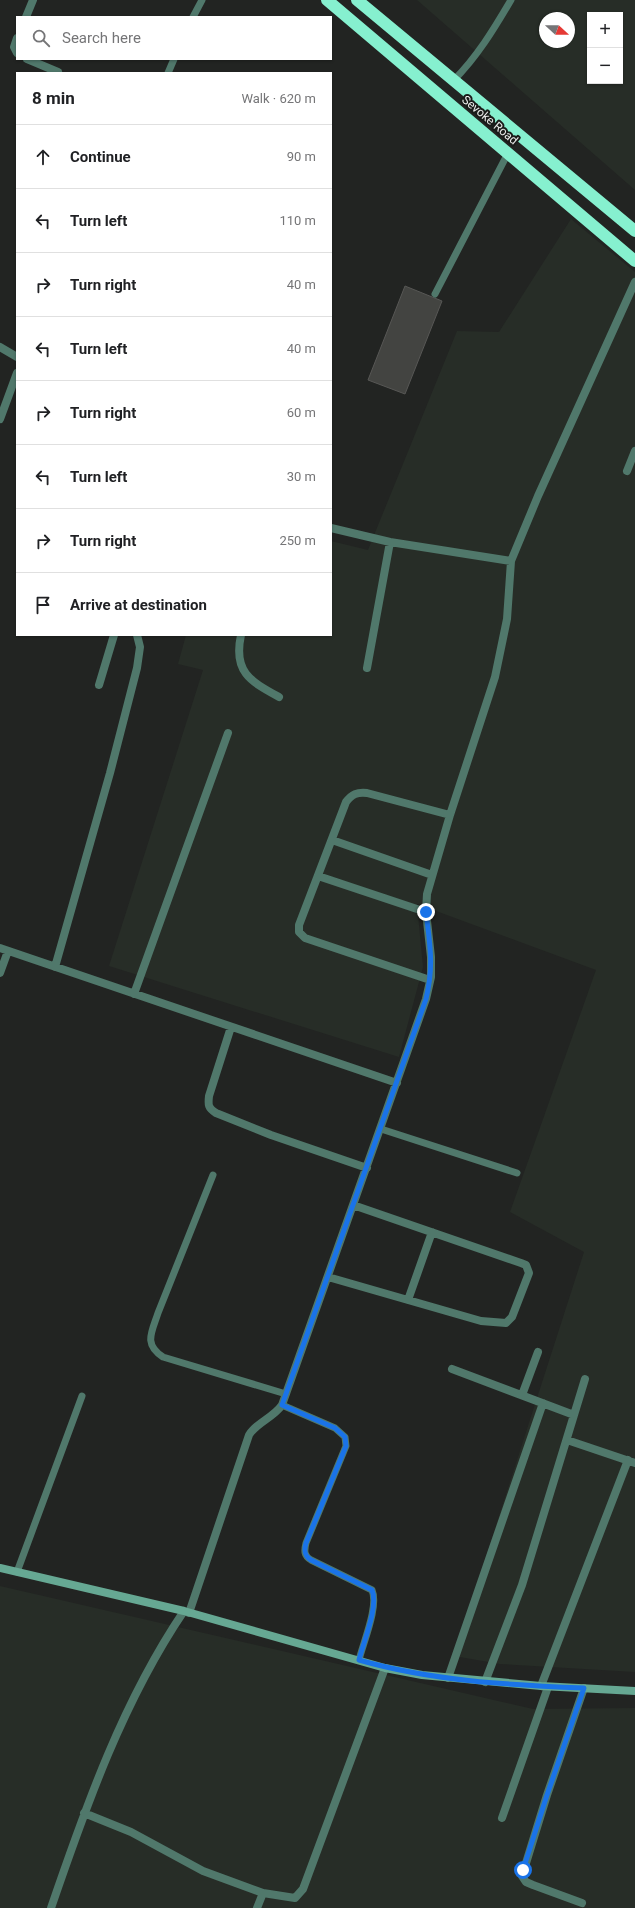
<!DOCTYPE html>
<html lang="en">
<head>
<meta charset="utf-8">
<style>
  body { margin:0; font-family:Roboto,sans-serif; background:#f2f2f2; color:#202124 }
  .controls { position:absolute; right:12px; top:12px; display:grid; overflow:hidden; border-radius:0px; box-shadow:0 1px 3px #0004 }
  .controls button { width:36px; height:36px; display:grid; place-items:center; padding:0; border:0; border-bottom:1px solid #e0e0e0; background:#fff; color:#202124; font:20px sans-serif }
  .compass { position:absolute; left:539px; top:12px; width:36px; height:36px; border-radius:50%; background:#fff; box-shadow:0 1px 3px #0004; rotate:111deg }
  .stop { position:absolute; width:12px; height:12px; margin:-9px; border:3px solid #1a73e8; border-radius:50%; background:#fff }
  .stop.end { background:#1a73e8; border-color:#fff; box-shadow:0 1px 4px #0008 }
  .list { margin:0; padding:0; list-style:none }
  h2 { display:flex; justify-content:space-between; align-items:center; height:52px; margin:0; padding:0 16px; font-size:17px }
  h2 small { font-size:13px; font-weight:400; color:#757577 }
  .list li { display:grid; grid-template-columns:26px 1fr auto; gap:12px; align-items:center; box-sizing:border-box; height:64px; padding:0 16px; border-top:1px solid #e0e0e0 }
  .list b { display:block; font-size:15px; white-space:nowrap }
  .list em { font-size:13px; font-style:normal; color:#757577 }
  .icon { flex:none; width:22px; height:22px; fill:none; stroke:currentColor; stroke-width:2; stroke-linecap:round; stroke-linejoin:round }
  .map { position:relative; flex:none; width:635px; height:1908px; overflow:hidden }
  .search { position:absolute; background:#fff; box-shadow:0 1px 3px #0004; left:16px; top:16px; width:316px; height:44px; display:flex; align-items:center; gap:10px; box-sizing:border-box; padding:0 14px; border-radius:0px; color:#757577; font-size:15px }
  .panel { position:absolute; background:#fff; box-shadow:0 1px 3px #0004; left:16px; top:72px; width:316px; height:564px; border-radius:0px }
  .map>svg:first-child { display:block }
</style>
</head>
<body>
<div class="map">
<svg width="635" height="1908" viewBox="0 0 635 1908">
  <rect width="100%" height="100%" fill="#222422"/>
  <path fill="#272d27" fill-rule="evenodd" d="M417,0h218v190zM590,15h30v66h-30zM545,18h24v24h-24z
    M571,219l64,53v1400l-135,-8 -46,-8 130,-404 -74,-40 86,-242 -179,-66 6,63 -24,90 -290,-91 94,-296 -25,-6 8,-29h145v-94l37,9 89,-219 42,1z
    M0,1586l533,123 102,-1v200h-635z"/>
  <path fill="#434441" stroke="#575755" d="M405,286l37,15 -37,93 -37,-14z"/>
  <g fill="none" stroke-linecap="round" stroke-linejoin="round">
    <path stroke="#50786b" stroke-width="7" d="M193,17l9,-17
      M168,73l6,-14
      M453,81c24,-24 41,-52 58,-81
      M435,294l73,-141
      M381,1129l136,44
      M213,1175l-55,138c-6,19 -15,31 5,44l123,37
      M282,1405l53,23 10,9 1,9 -40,97c-2,8 -2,13 5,17l61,30c7,16 -9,53 -13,70
      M17,1572l65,-176"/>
    <path stroke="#50786b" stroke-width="8" d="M26,17l7,-17
      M17,38l-3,9 3,6
      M27,59l31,13
      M0,347l17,10
      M0,419l17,-46
      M627,471l8,-20
      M331,528l59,14 121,19
      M241,635c-8,37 9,46 38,62
      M367,668l23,-126
      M99,685l15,-50
      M332,840l100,35
      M318,876l108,36
      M0,948l397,135
      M55,967l55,-194 27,-105 3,-21 -3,-12
      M0,973l8,-22
      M430,980l-125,-42 -6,-6v-7l47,-123c6,-8 11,-10 21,-9l83,22
      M134,994l94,-261
      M231,1027l-22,69c-1,9 -1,12 7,17l55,22 96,33
      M328,1277l153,44 25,2 6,-6 17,-44 -3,-8 -5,-2 -168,-58
      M408,1300l24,-68
      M452,1369l122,46
      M522,1395l16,-43
      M567,1440l68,23
      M189,1613l60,-178c8,-13 24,-17 33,-30l144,-406 5,-22v-20l-5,-45 1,-18 23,-79 45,-138 12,-58 4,-58 27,-65 97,-214
      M448,1678l95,-275
      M485,1682l37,-97 63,-206
      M541,1686l87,-226
      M84,1813l47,19 72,39 60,22 32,5 8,-9 82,-221
      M502,1818l46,-131
      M582,1903l-49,-18 -7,-3 -4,-6 25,-81 37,-107
      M51,1908c35,-102 72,-207 133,-297
      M257,1908l6,-15"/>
    <path stroke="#66a893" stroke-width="8" d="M0,1568l184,43 201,57 37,7 119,11 94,5"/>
    <path stroke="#86f0cf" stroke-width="12" d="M327,0l308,261
      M357,0l278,231"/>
  </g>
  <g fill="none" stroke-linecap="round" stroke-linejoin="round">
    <path stroke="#1a73e8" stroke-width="5" d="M426,912c4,33 8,54 0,87l-144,406 53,23 10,9 1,9 -40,97c-2,7 -2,13 5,17l61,30c7,16 -9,53 -13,70 73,21 150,25 225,28l-37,107 -24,75"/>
  </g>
  <g text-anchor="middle" stroke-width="4" stroke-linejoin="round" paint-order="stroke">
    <g font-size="12" fill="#ebeceb" stroke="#191b19">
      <text transform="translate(490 120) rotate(40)" y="4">Sevoke Road</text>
    </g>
  </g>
</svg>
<div class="controls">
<button>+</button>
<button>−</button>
</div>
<svg class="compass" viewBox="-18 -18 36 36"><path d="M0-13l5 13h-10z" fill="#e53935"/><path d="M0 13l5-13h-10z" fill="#757577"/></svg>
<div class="stop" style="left:523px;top:1870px"></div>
<div class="stop end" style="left:426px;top:912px"></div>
<div class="search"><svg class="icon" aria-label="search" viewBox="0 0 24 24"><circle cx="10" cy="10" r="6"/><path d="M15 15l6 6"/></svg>Search here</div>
<section class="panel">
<h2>8 min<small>Walk · 620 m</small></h2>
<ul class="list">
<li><svg class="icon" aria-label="ahead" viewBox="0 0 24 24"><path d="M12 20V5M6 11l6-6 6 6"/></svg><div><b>Continue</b></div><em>90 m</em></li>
<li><svg class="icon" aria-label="left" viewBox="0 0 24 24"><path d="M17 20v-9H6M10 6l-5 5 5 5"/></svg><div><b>Turn left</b></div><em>110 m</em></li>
<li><svg class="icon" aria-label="right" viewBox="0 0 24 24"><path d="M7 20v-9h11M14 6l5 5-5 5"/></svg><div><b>Turn right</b></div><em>40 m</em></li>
<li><svg class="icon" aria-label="left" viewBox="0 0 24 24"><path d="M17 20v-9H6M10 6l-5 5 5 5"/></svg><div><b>Turn left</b></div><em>40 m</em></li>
<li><svg class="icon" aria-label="right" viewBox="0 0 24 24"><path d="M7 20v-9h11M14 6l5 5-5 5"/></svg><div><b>Turn right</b></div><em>60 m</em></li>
<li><svg class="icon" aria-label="left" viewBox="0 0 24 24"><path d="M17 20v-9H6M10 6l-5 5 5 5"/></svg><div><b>Turn left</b></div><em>30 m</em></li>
<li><svg class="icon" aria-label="right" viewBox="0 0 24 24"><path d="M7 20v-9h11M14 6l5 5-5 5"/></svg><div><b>Turn right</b></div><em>250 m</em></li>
<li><svg class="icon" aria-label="arrive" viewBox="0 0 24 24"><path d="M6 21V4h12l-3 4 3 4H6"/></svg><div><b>Arrive at destination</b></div></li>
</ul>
</section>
</div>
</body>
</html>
